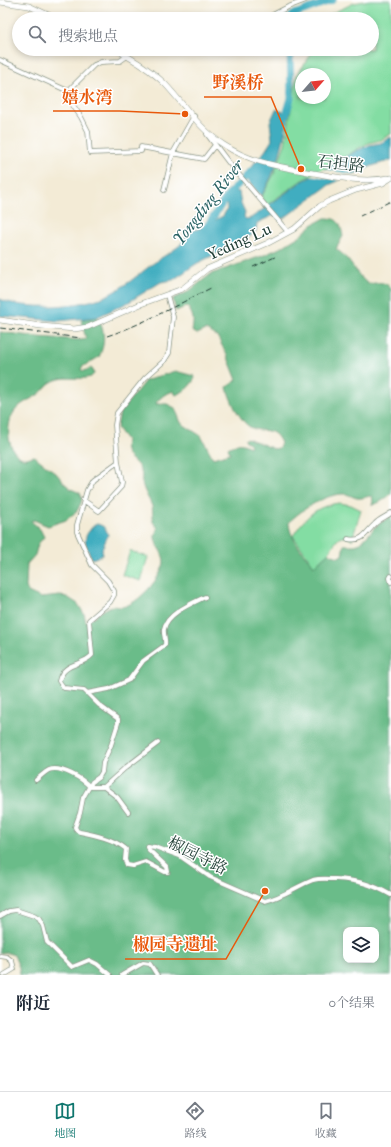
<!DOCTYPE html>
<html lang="zh">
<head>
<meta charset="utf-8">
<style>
  body { margin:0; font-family:"IM FELL Great Primer","Noto Serif SC",serif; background:#f2f2f3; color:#1f2937 }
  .controls { position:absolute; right:12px; bottom:12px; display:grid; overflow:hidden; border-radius:8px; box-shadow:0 2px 6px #0003 }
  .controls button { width:36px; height:36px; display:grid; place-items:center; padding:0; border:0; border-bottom:1px solid #e0e1e3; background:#fff; color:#1f2937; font:20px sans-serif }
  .compass { position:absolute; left:295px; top:68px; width:36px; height:36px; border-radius:50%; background:#fff; box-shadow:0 2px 6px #0003; rotate:62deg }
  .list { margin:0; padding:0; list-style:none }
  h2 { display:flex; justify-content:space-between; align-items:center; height:52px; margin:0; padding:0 16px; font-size:17px }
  h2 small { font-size:13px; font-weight:400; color:#747a83 }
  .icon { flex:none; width:22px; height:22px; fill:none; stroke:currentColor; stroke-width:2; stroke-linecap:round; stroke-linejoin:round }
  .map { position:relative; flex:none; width:391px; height:975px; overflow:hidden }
  .search { position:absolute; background:#fff; box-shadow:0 2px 6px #0003; left:12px; right:12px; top:12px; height:44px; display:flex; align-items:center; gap:10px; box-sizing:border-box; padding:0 14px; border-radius:22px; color:#747a83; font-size:15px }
  .sheet { height:116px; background:#fff }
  nav { display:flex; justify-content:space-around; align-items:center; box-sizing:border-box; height:56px; border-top:1px solid #e0e1e3; background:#fff; font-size:11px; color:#747a83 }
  nav a { display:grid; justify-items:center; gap:2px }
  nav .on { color:#0f766e }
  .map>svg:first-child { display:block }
</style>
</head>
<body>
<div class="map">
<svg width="391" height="975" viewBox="0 0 391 975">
  <rect width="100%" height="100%" fill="#fff"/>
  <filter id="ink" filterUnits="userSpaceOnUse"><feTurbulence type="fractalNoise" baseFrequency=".025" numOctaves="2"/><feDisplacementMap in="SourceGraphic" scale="8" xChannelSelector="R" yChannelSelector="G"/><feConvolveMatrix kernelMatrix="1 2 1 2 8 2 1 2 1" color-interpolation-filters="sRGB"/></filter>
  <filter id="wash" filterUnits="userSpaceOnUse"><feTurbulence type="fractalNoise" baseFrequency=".012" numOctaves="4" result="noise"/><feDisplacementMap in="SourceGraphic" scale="16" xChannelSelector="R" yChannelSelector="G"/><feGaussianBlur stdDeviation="0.9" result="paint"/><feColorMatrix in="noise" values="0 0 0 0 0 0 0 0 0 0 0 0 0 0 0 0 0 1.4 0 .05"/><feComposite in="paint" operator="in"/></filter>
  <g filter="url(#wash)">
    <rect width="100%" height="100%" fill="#f3ebd6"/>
    <path fill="#83dda3" stroke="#518d6c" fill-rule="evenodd" d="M370,0h21v134l-10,6 -12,3 -10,5 -25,16 -32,16 -35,25 -6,-7 13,-24 11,-30 12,-69 13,-19v-7h62v-30h-52l34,-16zM301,74h24v24h-24z
      M339,503l12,2 10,5 -9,30 -5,-3h-6l-4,3 -8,12 -15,14 -21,-30c12,-19 23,-30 46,-33z
      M130,551l18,6 -7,24 -19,-6z"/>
    <path fill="#6abc89" stroke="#447c5e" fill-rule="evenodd" d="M325,218c14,0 15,5 18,18l-7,13c15,10 19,25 32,35 10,-1 17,-4 23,5v205c-6,5 -11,9 -19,11l1,-4 -1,-5c-5,0 -10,3 -15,2 -5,-1 -8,-4 -12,-4 -18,-1 -44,16 -56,28 0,16 15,32 25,44l15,-14 3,3 7,2 3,-2 2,-10h11l6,-2 16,-18 14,-9v459h-371l-1,-8 -5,-12 -6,-2h-8v-621l38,5 43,3 5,-1 -5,-19 16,-3c8,13 9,25 2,40l-17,10 -1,3 3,1 7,-3 2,2 1,4 -3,3c-14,4 -28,-3 -41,6 -4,3 -7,8 -11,11 -9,6 -19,9 -25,18 -8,11 -8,37 6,45 5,3 9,0 14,-1l22,17 8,10 7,6 9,4 2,5 -1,5 -4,8 -11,9 -18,6 -14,-6 -3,1 9,8 4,8 -6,7 -3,11 -8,9 -1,23 2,5 13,6 19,-2 7,1 11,7 6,10 2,8c8,-4 15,-11 23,-15 5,-2 7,0 12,0 16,-1 41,-30 43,-45 0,-9 -9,-17 -9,-26 0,-3 2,-5 3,-8l-5,-6c0,-5 0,-11 -1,-16 -3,-7 -8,-15 -10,-23 -1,-4 1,-7 -1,-12 -7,-15 -18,-11 -15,-31l-9,-12 3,-16 25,-31 30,-10 19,5 1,2c-5,9 -10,13 -19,17l-3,-4 -9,4 -7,6 -1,3h11l8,4 6,15 20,13 12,22 17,-5 -2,-5c9,-5 13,-6 22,-1l1,-3 -6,-4 2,-2 27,11 5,-1 2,-5c-8,-18 -17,-9 -31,-16 -10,-6 -21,-29 -23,-40l10,-7 -10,-25 -10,-19 -11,-6 -9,4 -5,-3c2,-12 2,-15 -5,-25l-11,5 -3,-12 15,-7 23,-18 51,-18 20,-9 19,-12 11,-10zM346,930h30v30h-30z"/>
    <path fill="#41adc0" stroke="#30757a" d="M276,109l12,5c-4,30 -11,56 -27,82l-18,-20 22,-25 7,-11 -2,-18z
      M391,137v23l-19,6 -43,19 -49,36 -6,-6 -17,8 -1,8 -7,6 -53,27 -23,16 -12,2 -34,21 -30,14 -39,4 -58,-5v-17c26,12 82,8 108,-4 16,-8 29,-19 43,-30 9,-7 19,-12 28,-19 4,-4 7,-10 11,-15l8,-2 25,-13 4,-7 -2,-13 4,-7 10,3 2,11 4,9 -1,5 2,2 5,-1 50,-36 33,-17 22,-14 14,-6 11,-2z
      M97,524c7,2 9,4 11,11l-6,14 1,6 -11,4c-5,-11 -11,-19 -2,-29 2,-3 4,-5 7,-6z"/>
    <path fill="#f3ebd6" d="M323,169l34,6 -14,6 -33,-6z"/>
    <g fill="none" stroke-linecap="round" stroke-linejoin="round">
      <path stroke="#41adc0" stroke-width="7" d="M290,19l2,-4 41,-15
        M284,122l7,-24 -1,-49
        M203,232l25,-37 23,-24"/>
    </g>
  </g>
  <g filter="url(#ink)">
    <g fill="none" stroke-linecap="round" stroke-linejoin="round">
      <g stroke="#899485" stroke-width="5.5">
        <path id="minor" d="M265,19l23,-12 18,-7
          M127,56l-7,5 -19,1 -7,3 -26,26v7l13,19 7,14 2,22 51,-2v-4l63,12 11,-14
          M0,60l68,31
          M207,134l22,29 59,69
          M164,190l9,-37 21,-37
          M167,295l6,22 -4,36 -5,8 -19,17 -28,35 -2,12 3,37 -25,18 -6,10 -10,35v7l15,33 16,16 6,10v4l-4,7 -21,18 3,35c-9,11 -29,7 -33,26l5,7 20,2 15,15 19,14v4l-7,22 -8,18 -1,9 -3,5 -7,5 -9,16 -3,15 -5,14 2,4 3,1c15,3 34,7 46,17l-1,11 2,5 6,1 13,-4 19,10h3l-1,-5 -19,-18 -1,-3 8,1 25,9 30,21 55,24c18,-4 32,-15 48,-21 7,-2 15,-1 22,-1 22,1 37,5 56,16
          M83,500l16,11 22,-24 1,-5 -4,-20
          M348,539c16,3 17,-6 27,-15 4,-5 11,-7 16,-11
          M391,576l-1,2 1,4
          M87,693l22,-4 20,-9 14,-19 22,-16c1,-6 -2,-11 -1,-16 3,-16 29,-26 41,-32
          M36,780c4,-3 9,-8 13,-10 11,-5 34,9 41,17h14l13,10 11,15
          M104,787l21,-19 33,-25
          M0,916l9,-5 7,-1 18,6 5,3 4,7 4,16 25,25 17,-7 8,4 13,11
          M0,956l7,1 5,4 2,8 -10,6
          M122,975l21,-12 7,1 7,11"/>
      </g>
      <g stroke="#899485" stroke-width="6">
        <path id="major" d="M0,2l29,4 28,13
          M115,49c17,10 35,20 50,35 19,20 35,46 59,61 27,18 58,22 89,28 25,4 50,10 75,5
          M0,320l41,6 33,3 14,-2 53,-23 41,-15 25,-20 61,-26 26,-14 26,-23 9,-5 27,-11 27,-7 8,-5"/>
      </g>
      <use href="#minor" stroke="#fff" stroke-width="4"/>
      <use href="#major" stroke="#fff" stroke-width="5"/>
      <path stroke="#1f3d34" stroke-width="1" stroke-dasharray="6 3" stroke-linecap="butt" d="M360,216l31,-15
        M253,267l24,-11
        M0,328l81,10
        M107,336c37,-12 71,-32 106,-49"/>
    </g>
  </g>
  <g text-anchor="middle" stroke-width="3" stroke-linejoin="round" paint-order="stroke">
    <g font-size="16" fill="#1f3d34" stroke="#fff">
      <text transform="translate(341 163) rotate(7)" y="6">石担路</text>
      <text transform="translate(239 241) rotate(-24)" y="6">Yeding Lu</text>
      <text transform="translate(198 855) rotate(27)" y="6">椒园寺路</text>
    </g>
    <g font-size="17" font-style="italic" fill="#2b6465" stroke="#fff">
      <text transform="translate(208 202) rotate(-52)" y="6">Yongding River</text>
    </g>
  </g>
  <path fill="none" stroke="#e8590c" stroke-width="1.5" d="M301 169L271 97H204M185 114L120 111H53M265 891L226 959H125"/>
  <g fill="#e8590c" stroke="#fff" stroke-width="1.5">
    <circle cx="301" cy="169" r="4"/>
    <circle cx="185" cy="114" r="4"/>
    <circle cx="265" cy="891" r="4"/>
  </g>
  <g font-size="17" text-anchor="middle" font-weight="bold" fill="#e8590c" stroke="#fff" stroke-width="3" stroke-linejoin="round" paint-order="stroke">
    <text x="238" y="88">野溪桥</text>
    <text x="87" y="103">嬉水湾</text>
    <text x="175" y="950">椒园寺遗址</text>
  </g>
</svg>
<div class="controls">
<button><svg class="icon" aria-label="layers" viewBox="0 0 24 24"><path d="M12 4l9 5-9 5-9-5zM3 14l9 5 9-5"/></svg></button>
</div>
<svg class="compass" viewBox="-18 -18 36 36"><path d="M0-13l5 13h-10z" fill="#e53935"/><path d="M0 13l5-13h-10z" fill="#747a83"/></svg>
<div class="search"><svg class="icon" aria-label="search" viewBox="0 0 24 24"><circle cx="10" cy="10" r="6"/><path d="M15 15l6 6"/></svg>搜索地点</div>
</div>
<section class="sheet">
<h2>附近<small>0个结果</small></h2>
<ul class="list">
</ul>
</section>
<nav>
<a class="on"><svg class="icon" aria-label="map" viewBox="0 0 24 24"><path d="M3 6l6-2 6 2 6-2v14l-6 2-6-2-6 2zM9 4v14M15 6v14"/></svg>地图</a>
<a><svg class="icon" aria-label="directions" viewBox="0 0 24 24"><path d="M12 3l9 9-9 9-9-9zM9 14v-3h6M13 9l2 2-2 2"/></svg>路线</a>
<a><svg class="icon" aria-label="saved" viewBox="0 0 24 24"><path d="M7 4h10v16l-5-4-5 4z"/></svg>收藏</a>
</nav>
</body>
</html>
